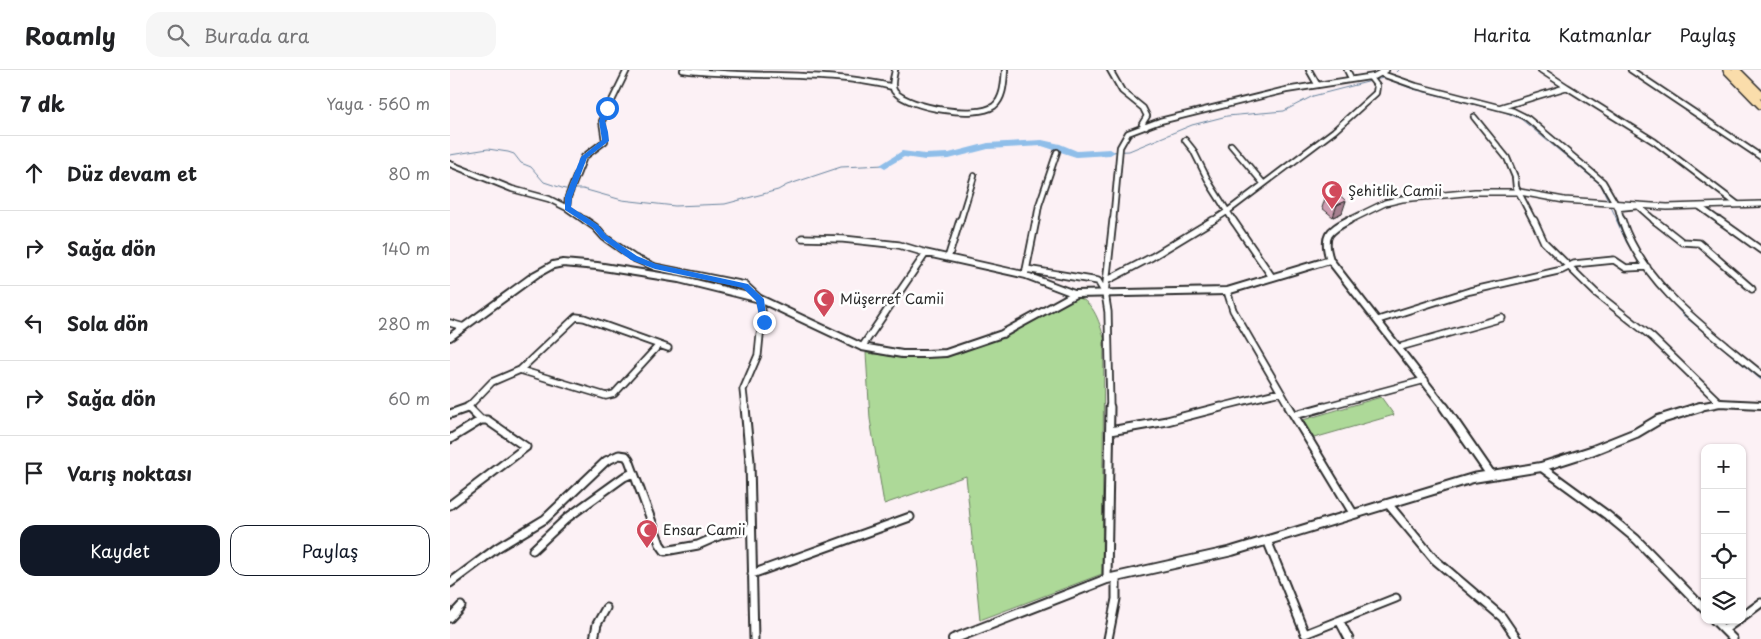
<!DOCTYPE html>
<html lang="tr">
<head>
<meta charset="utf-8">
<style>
  body { margin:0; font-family:"Playpen Sans",sans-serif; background:#f6f6f6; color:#202124 }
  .controls { position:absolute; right:15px; bottom:15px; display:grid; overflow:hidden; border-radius:10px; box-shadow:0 1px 4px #0004 }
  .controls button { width:45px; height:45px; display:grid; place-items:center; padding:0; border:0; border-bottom:1px solid #e0e0e0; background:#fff; color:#202124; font:25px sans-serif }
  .stop { position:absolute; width:15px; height:15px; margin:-11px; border:4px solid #1a73e8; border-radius:50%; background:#fff }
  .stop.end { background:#1a73e8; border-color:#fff; box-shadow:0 1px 5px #0008 }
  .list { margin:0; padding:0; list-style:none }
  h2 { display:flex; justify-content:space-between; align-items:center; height:65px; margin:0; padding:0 20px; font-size:21px }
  h2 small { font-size:16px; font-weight:400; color:#757577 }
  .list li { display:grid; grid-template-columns:32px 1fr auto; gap:15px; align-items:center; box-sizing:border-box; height:75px; padding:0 20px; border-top:1px solid #e0e0e0 }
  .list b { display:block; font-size:19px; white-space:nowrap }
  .list em { font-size:16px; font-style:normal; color:#757577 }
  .actions { display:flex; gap:10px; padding:15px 20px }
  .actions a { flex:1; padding:11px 0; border:1px solid #111827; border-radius:15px; text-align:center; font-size:18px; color:#111827 }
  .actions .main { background:#111827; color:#fff }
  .icon { flex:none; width:28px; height:28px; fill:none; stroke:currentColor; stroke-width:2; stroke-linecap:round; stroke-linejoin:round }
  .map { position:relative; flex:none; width:1311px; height:569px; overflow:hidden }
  header { display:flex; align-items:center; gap:30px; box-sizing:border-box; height:70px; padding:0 25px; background:#fff; border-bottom:1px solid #e0e0e0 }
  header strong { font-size:24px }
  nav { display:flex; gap:28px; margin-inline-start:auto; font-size:18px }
  .search { width:350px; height:45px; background:#f6f6f6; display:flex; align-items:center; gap:12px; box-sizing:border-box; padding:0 18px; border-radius:15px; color:#757577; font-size:19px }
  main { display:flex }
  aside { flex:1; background:#fff }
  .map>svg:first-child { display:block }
</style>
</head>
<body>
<header>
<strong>Roamly</strong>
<div class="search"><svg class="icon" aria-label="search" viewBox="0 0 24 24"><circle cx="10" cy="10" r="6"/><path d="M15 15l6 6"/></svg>Burada ara</div>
<nav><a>Harita</a><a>Katmanlar</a><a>Paylaş</a></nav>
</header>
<main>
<aside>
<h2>7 dk<small>Yaya · 560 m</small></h2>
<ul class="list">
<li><svg class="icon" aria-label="ahead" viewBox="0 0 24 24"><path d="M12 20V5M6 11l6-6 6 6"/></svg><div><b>Düz devam et</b></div><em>80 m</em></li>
<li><svg class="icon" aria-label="right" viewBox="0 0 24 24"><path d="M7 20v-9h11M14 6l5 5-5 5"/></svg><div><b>Sağa dön</b></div><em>140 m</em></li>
<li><svg class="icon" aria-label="left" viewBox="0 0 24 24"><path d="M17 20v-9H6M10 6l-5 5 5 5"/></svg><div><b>Sola dön</b></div><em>280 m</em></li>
<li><svg class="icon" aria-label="right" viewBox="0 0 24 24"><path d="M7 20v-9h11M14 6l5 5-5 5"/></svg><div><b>Sağa dön</b></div><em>60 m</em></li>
<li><svg class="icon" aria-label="arrive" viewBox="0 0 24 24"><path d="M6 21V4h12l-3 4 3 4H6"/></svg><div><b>Varış noktası</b></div></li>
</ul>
<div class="actions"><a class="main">Kaydet</a><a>Paylaş</a></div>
</aside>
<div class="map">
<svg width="1311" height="569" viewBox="0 0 1311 569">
  <rect width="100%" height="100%" fill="#fcf1f5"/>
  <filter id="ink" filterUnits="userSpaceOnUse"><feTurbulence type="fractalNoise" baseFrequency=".02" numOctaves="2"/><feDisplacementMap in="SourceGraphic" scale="10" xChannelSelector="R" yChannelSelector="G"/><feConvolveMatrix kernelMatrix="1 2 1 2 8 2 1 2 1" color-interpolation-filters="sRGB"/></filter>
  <g filter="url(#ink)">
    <path fill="#add998" stroke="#6c8262" d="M623,226c20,3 26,25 31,42l-2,236 -122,46 -14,-144 -82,28 -14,-85 -4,-66 42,5 50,-4 38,-16z
      M931,327l13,18 -80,23 -11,-18z"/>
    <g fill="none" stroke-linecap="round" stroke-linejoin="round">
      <path stroke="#67839d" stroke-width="1" d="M943,6l6,-6
        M934,8l29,11 92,23 16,7 80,66 17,37
        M660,82l19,-1 63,-26 35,-9 57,-5 29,-15 70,-18
        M0,85l38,-6 20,3 6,2 7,9 10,4 13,15 21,7h18l39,11 53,6 50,-2 53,-14 9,-5 54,-18 44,-2"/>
      <path stroke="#67839d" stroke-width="2" d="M1167,150l10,22 15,24
        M1212,221l22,24 77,64"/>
      <path fill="#8fbee9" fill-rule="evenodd" d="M592,70l18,4 17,7 33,-2 5,3 -5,3 -34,2 -34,-11 -54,3 -39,10 -24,1 -21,-3 -19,11 -5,-3 22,-14 23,3 24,-1 39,-10z"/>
      <g stroke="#2b2b2b" stroke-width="8">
        <path id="minor-far2" d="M233,0c70,9 142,0 210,17
          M445,0c-1,7 -5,16 0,22 15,16 81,27 99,14 10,-8 10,-25 11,-36
          M660,0l12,21 21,17 4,8 -5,8 4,3
          M859,0l8,14
          M897,0l4,8
          M1091,0l26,17
          M1181,0l130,87
          M932,4l34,12 97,25 14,7 76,64 15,26 4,14
          M1051,37l66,-20 88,55 82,62
          M1024,47l33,41 8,19 1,10 18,35
          M735,70l8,10 17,34 24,38
          M781,75l32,38
          M0,94l62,25 37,10 18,9
          M1250,137l21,15
          M1168,138l20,-2 18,16
          M137,152l-20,-14 1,-11 16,-40 21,-16 -3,-20 25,-51
          M510,152l14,-46
          M586,152l3,-17 18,-53
          M663,152l7,-75 8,-14 32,-12 126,-31 89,-14
          M761,152l17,-11 106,-80 42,-38 1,-7 -7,-9"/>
      </g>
      <g stroke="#2b2b2b" stroke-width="9">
        <path id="minor-far1" d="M135,150l10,7 9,10 30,21 21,9 90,18 15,14 4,23 -4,13 -2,20 -15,35 2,18
          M783,150l39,57
          M1084,150l10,22 52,51 56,44 68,66
          M1172,150c21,66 88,112 139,154
          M1204,150l28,22 17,1 53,46
          M1269,150l42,30
          M352,168l41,1 56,6 27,8 99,22 50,19
          M498,188l12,-38
          M576,199l72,12 7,12
          M575,205l11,-55
          M658,210l44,-23 61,-37
          M777,221l6,19 57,98
          M928,250l92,-29 92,-21 12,-6 40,-4 12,8 21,-1
          M0,253l14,4
          M412,277l64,-94
          M950,277l102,-29
          M70,300l86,26 8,-2 45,-49
          M17,338l25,-26 28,-12 56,-53 8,1 84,30
          M660,338l-2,-96 -3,-19 8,-73
          M766,338l64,-16
          M870,338l105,-28"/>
      </g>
      <g stroke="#2b2b2b" stroke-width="11">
        <path id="minor" d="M18,337l13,13
          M295,337l5,54 4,178
          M839,337l64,106
          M0,344l17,-6
          M845,345l29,-8
          M660,361l57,-10 54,-14
          M0,369l31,-19h6l39,27 -76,58
          M1091,397l66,48 29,24 69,71
          M939,435l45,54 68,58 15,22
          M817,470l38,94 91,-36
          M83,480l34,-32 57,-41 9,-4
          M302,504l158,-57
          M657,509l3,-172
          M0,513l47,-35 48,-29 61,-58 13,-6 7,1 3,4 31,84 5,7 33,-6 25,-11 28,-5
          M1292,547l19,-14
          M0,548l11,-12
          M1264,550l19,19
          M890,552l9,17
          M1274,560l14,-10
          M144,569l3,-15 9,-16
          M658,569l8,-40v-21"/>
      </g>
      <g stroke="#2b2b2b" stroke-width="8">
        <path id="tertiary-far2" d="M925,6l11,-6
          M896,152l39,-19 17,-4 73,-7h45l44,8 103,7 94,-3"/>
      </g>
      <g stroke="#2b2b2b" stroke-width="10">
        <path id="tertiary-far1" d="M899,150c-21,11 -27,16 -19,40l115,148
          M0,267l85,-62 18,-10 10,-2 34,3 82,13 81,20 102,48 40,7h24l20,-1 56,-19 73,-40 152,-3 103,-31
          M1244,338l26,-5 41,2"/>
      </g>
      <g stroke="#2b2b2b" stroke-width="12">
        <path id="tertiary" d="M994,337l47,68
          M503,569l154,-60 125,-28 241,-73 68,-11 50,-16 45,-18 22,-13 42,-13"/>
      </g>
      <g stroke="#2b2b2b" stroke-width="10">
        <path id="trunk" d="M1277,0l34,35
          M1286,0l25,25"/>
      </g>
      <use href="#minor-far2" stroke="#fff" stroke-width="4.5"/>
      <use href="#minor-far1" stroke="#fff" stroke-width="5.5"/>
      <use href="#minor" stroke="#fff" stroke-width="7"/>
      <use href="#tertiary-far2" stroke="#fff" stroke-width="5"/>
      <use href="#tertiary-far1" stroke="#fff" stroke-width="6"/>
      <use href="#tertiary" stroke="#fff" stroke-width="8"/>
      <use href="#trunk" stroke="#faddab" stroke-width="7"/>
    </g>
    <path fill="#cd9db1" stroke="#2b2b2b" d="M885,121l7,22 -9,4 -11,-9 4,-13z"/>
    <path fill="#a78090" stroke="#2b2b2b" d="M896,131l-4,12 -9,4 4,-12z"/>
    <path fill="#eeb7ce" stroke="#2b2b2b" d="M885,121l11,10 -9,4 -11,-10z"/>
  </g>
  <path fill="#1a73e8" d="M155,37l5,1 -5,13 3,11 1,9 -22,17 -15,39 -1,10 27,18 8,10 31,21 19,8 92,20 16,15 3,25h-6l-5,-23 -13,-13 -88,-19 -24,-9 -30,-22 -8,-10 -28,-18v-13l16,-40 21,-17 -3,-19z"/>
  <defs>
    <g id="mosque-pin" transform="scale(1.125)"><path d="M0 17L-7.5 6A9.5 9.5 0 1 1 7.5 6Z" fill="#d1495b" stroke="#fff"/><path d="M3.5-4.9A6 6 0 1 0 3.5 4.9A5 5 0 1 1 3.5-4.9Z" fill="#fff"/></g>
  </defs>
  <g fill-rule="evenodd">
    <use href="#mosque-pin" x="882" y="121"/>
    <use href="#mosque-pin" x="374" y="229"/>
    <use href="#mosque-pin" x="197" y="460"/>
  </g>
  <g text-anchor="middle" stroke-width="5" stroke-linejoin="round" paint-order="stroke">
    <g font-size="14" fill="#2b2b2b" stroke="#fff" text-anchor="start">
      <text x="898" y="126">Şehitlik Camii</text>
      <text x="390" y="234">Müşerref Camii</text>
      <text x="213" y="465">Ensar Camii</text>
    </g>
  </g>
</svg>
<div class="controls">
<button>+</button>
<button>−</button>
<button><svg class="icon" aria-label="locate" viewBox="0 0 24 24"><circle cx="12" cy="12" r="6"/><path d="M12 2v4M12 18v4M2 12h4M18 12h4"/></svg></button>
<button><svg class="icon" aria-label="layers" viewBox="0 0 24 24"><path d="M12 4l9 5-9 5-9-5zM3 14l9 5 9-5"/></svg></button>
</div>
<div class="stop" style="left:157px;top:38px"></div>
<div class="stop end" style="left:314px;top:252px"></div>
</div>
</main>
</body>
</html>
